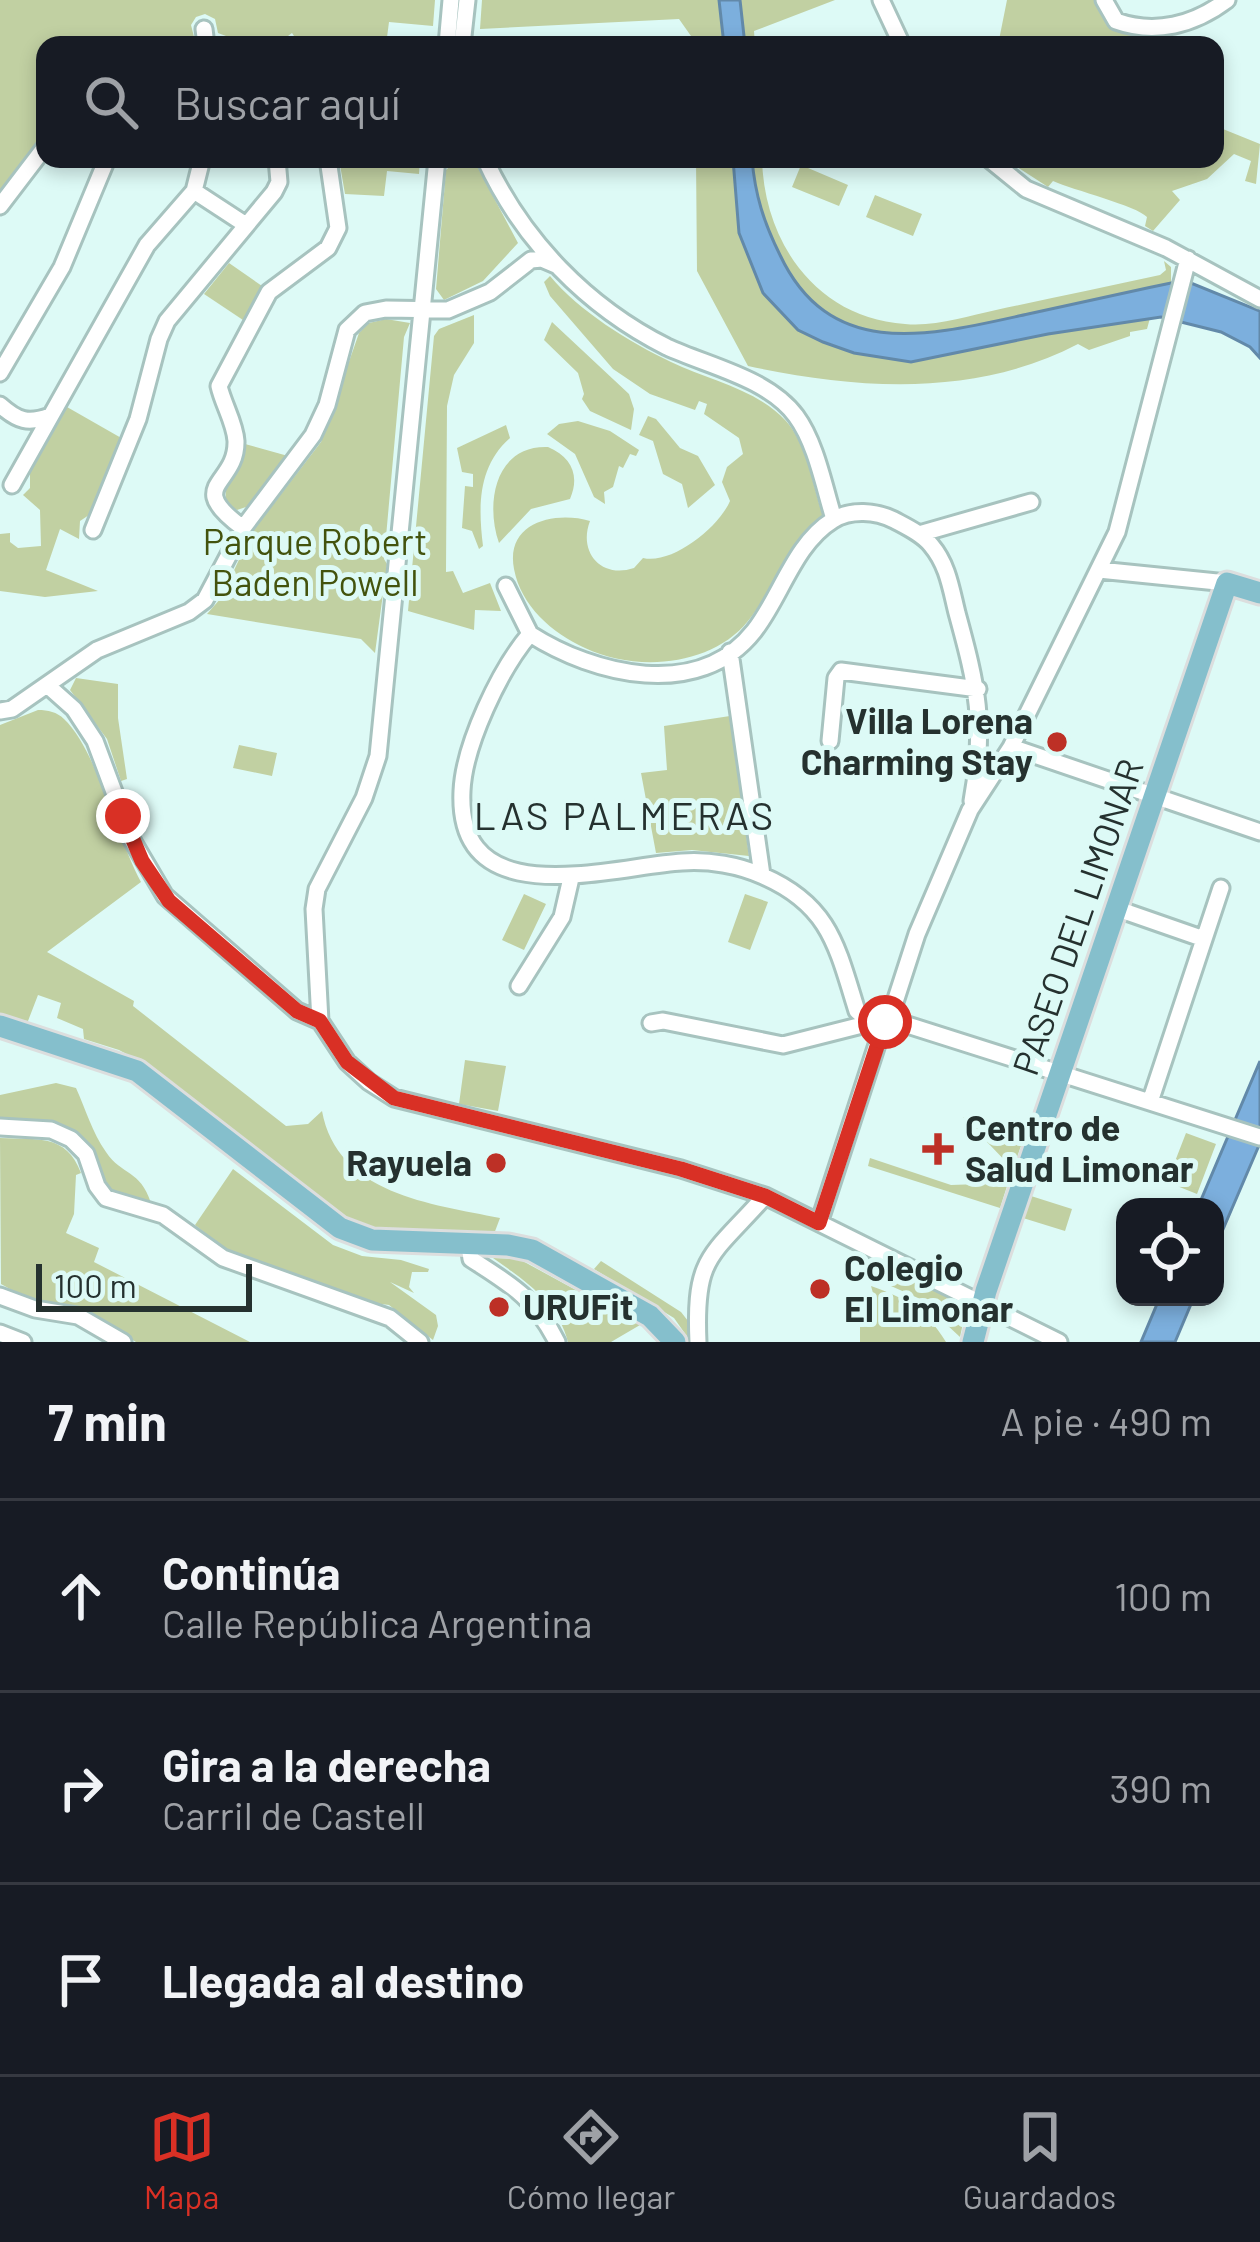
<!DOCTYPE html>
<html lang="es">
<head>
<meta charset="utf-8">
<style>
  body { margin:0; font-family:Barlow,sans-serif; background:#242831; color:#f1f3f6 }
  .controls { position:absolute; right:36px; bottom:36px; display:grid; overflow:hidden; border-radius:24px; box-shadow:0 6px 18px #0003 }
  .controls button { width:108px; height:108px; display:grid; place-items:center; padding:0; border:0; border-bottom:3px solid #363941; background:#171b24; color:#f1f3f6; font:60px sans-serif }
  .scale { position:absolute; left:36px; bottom:30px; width:216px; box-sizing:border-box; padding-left:12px; border:6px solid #25312f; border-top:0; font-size:33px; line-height:42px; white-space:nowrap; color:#25312f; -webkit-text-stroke:9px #ddfaf6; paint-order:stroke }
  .stop { position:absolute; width:36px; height:36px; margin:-27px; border:9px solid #d93025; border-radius:50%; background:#fff }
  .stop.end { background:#d93025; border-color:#fff; box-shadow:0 3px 12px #0008 }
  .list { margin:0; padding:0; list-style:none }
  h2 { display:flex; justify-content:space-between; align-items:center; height:156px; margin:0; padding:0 48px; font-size:51px }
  h2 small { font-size:39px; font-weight:400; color:#9ea1a6 }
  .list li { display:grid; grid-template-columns:78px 1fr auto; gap:36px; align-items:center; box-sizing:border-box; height:192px; padding:0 48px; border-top:3px solid #363941 }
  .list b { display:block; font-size:45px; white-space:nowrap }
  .list p { margin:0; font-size:39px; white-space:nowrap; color:#9ea1a6 }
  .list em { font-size:39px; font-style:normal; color:#9ea1a6 }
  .icon { flex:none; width:66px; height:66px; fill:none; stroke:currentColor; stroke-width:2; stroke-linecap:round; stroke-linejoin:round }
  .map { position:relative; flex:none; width:1260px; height:1342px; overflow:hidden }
  .search { position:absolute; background:#171b24; box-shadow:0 6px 18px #0003; left:36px; right:36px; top:36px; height:132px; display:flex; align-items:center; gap:30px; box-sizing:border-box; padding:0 42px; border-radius:24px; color:#9ea1a6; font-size:45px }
  .sheet { height:732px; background:#171b24 }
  nav { display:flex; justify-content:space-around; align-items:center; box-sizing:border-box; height:168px; border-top:3px solid #363941; background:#171b24; font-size:33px; color:#9ea1a6 }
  nav a { display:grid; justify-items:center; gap:6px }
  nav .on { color:#d93025 }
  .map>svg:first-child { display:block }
</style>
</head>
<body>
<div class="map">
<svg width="1260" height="1342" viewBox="0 0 1260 1342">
  <rect width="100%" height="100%" fill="#ddfaf6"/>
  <path fill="#c1d0a2" d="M0,0h435l-2,26 -44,-4 -3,23h-86l-8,-12 -16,12h-39l-3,-6 -16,-6 -3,-14 -10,-5 -9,3 -5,8 5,20h-151v86l-45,63z
    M482,0h237l5,45h-32l-1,-9 -12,-17 -199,10z
    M740,0h95l-81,31 1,14h-10z
    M1007,0h89c4,26 25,33 48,36l-3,9h-143z
    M1218,127l42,17 -4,40 -11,-3 6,-20 -17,-7 -27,25 -35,12 8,9 -27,31 -8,-5 2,-9c-10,-11 -74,-27 -94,-36l-5,6 -43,-28h210z
    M339,159h81l-1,15 -32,-3 -3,25 -39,-2z
    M457,159l11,1 10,8 40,75 -35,38 -39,19 -8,-11 10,-119z
    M696,159h37l6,74 84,109 225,-8 102,-16 -3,11 -17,3v4l-41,14 -11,-6c-101,53 -219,46 -330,22l-51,-95z
    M752,159h10c2,83 54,159 143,165 30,3 62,-8 91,-14 55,-12 109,-23 164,-35l6,-5 -2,-9 7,6v16c-48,10 -96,21 -143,31 -96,21 -197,49 -248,-59 -16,-32 -25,-60 -28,-96z
    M801,165l47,20 -9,21 -47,-19z
    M875,195l47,19 -9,22 -47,-19z
    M229,263l33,23 -16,36 -42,-28z
    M550,276c29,35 79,66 121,86 37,18 86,27 115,59 21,23 27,65 37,95 -36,29 -47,70 -75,105 -37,46 -113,51 -163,27 -33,-15 -64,-42 -71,-79 -9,-47 41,-58 76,-48 -12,31 11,58 44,47l9,-10c29,7 76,-31 87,-57l-8,-19 5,-15 16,-13 -4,-16 -35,-24 3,-10 -8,-3 -4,9 -45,-16 -37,-25 -63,-73 -6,-14z
    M474,315v28l-20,32 -7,31 -1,166 7,-1 10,22 27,-10 11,28 -26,-1 -1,20 -66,-19 26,-275 5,-7z
    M386,319l24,4 -6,14 -20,222 3,5 -12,89 -14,-14 -154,-25 14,-16 31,-66 69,-90 38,-109 10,-10z
    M552,322l77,72 5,15 -3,21 -41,-19 -8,-12 2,-5 -6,-21 -34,-33z
    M67,407l56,32 -31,74 -12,8 -1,18 -19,-10 -14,41 52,21 -53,6 -45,-6v-57l10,-1v9l8,6 23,-2 -1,-36 -17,-15 7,-7v-15z
    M648,416l8,3 24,29 18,8 17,29 -27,23 -6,-24 -19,-10 -10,-33 -14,-6z
    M578,421l32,10 29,19 -3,6 -6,-2 -7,14 -4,-2 -6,21 -9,5 1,12 -11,-7 -19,-43 -28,-20 12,-10z
    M506,425l4,13c-32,28 -32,68 -27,108l-4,3 -7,-18 -10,-3 3,-42 8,1v-13l-11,-2 -5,-24z
    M245,444l43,12 -39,50 -12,4 -9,-5c-10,-22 14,-34 17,-61z
    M548,447c24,10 32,29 22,52l-39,10 -32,34c-14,-40 -4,-98 49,-96z
    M76,678l42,6v34l9,61 -6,2 -14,-42 -37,-49z
    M38,710c10,0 19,2 26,9 33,31 53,119 77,163l-94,70 87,49 -1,5 153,120 22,-2 14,-13c15,83 109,93 178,107l-6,16 -111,-4 -31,-9 -199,-153 -34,-18 -35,-11 -1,-10 -26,-11 4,-15 -23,-8 -10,26 -28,-3v-293z
    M730,716l19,140 -57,-6 -36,3 -15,-80 26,-3 -3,-44z
    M239,745l38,8 -5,23 -39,-8z
    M524,894l22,10 -22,46 -22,-10z
    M745,894l23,8 -18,48 -22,-8z
    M465,1060l41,6 -8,45 -39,-7z
    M56,1083l20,5c10,22 16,44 30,64 16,24 34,17 45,51 -13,-4 -35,-6 -44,-16 -8,-9 -8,-25 -14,-35 -18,-34 -60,-31 -93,-32v-25z
    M963,1117l61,20 -11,32z
    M1186,1133l30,11 -19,50 -30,-12z
    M0,1138c37,2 66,-5 81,35l-5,2 -2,39 -8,19 33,15 -5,14 156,80h-114l-55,-33 -48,-7 -32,-18z
    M870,1158l81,27 57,-2 -8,25 -132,-42z
    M233,1169l100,76 29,11 39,4 28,9 -1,3h-16l-3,15 5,6 -24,-11 46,33 2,11 -5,14 -44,-35 -23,-3 -141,-53 -30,-24z
    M1031,1196l41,13 -7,22 -42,-13z
    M868,1256l96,47 2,6 -6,28 -42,-39 -54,-24z
    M493,1258l26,1 121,66 -29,17h-43c-10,-40 -44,-62 -75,-84z
    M601,1261l80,51 11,14 -1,16 -17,-24 -80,-49z
    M871,1286c34,12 56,24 75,56h-86v-18l10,3 6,-6 -1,-9 -11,-3 9,-16z"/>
  <path fill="#7cafdd" stroke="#6289a9" stroke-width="3" d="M719,0h21l5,45h-21z
    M733,159h19c3,36 12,64 28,96 51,108 152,80 248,59 47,-10 95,-21 143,-31h20l69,28v47l-10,-11 -29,-15 -60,-15 -113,17 -137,28 -57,-9 -31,-11 -25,-12 -35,-37 -24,-60z
    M1260,1061v82l-45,105v-41h-17z
    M1160,1297h34l-19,45h-34z"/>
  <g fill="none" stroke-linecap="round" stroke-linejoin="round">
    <g stroke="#a7c3bf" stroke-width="21">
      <path id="minor" d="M881,0l21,45
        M1104,0l12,21c39,14 78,4 111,-21
        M204,29l2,16
        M447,45l4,-45
        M462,45l5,-45
        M202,159l-8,32 52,34
        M437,159l-59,597 -14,42 -47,91 -3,20 6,112 27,41 22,20 25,16 287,71 84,27 294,146
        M485,159c37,81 102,148 182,188 41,19 101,31 129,69 20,27 28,71 38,103
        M989,159l37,30 140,59 94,51
        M0,206l45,-59
        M0,373l62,-106 45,-108
        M0,405c18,16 28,19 50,11
        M12,485l135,-240 47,-54
        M243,528c-60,-44 -6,-42 -7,-87 -1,-18 -13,-37 -17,-55l50,-94 59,-44 10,-20 -10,-69
        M93,530l45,-111 21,-80 8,-18 107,-129 5,-10 -2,-23
        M919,534l112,-32
        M1099,570l128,13
        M506,586l24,48
        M530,634c64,41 169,67 224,-3 27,-34 40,-87 79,-111 18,-11 43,-9 61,0 13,7 28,14 37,25 17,20 20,44 26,68 20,73 29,111 15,188
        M530,634c-30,35 -66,111 -68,157 -6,126 150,75 220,71 27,-2 57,3 81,14 67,29 74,71 94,135l9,8
        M730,652l32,223
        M47,685l27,24 21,32 37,99 33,56 132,115 23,10
        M0,711l12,-2 85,-59 92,-38 16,-12 38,-72 70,-93 14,-30 20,-75 18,-17 21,-4 62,1 42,-18 41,-32 11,-1 14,6
        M830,741l6,-63 5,-7 137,18
        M1011,747l249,85
        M1115,908l89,31
        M519,986l43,-69 9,-39
        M884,1018l11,-16 22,-68 53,-124 41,-63 106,-215 71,-273
        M885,1022l10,-1 365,116
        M651,1023l12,-2 120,24 83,-21
        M1150,1102l71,-214
        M0,1127l51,3 20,9 15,15 11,32 9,12 57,17 60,43 167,60 30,24
        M819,1223l64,-197
        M469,1245l2,14c39,25 64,39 86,83
        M0,1296l35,13 43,7 45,26
        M0,1333l23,9
        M698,1342c-4,-87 13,-85 67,-146"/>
    </g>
    <g stroke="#dcdede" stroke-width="27">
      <path id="major" d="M0,1026l137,45 203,157 32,12 136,5 24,5 118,66 25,26
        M973,1342l13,-51 241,-708 33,10"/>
    </g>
    <use href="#minor" stroke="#fff" stroke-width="15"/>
    <use href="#major" stroke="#85bfcc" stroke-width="21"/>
  </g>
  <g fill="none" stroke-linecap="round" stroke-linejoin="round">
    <path stroke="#d93025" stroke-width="15" d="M123,816l19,45 27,40 128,110 23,10 27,41 47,36 287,71 84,27 54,27 66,-201"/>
  </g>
  <g fill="#bd3026" stroke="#ddfaf6" stroke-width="4.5">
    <circle cx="1057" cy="742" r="12"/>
    <path d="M932 1131h12v12h12v12h-12v12h-12v-12h-12v-12h12z"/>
    <circle cx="496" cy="1163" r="12"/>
    <circle cx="820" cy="1289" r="12"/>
    <circle cx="499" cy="1307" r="12"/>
  </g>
  <g text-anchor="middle" stroke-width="10" stroke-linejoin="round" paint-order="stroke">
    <g font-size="36" fill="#43530d" stroke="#ddfaf6">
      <text x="315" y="555">Parque Robert<tspan x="315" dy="41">Baden Powell</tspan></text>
    </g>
    <g font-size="36" font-weight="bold" fill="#25312f" stroke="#ddfaf6" text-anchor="start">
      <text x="1033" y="734" text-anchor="end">Villa Lorena<tspan x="1033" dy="41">Charming Stay</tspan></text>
      <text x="965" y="1141">Centro de<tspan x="965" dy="41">Salud Limonar</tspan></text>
      <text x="472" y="1176" text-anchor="end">Rayuela</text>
      <text x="844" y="1281">Colegio<tspan x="844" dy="41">El Limonar</tspan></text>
      <text x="523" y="1320">URUFit</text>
    </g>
    <g font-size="36" fill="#25312f" stroke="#ddfaf6">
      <text transform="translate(1078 917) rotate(-71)" y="13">PASEO DEL LIMONAR</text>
    </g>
    <g font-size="39" letter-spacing="3" fill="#25312f" stroke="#ddfaf6">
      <text x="625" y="830">LAS PALMERAS</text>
    </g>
  </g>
</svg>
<div class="controls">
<button><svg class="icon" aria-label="locate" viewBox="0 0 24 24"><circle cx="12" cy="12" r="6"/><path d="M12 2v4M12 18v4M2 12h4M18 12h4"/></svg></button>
</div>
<div class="scale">100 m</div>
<div class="stop" style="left:885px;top:1022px"></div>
<div class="stop end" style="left:123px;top:816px"></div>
<div class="search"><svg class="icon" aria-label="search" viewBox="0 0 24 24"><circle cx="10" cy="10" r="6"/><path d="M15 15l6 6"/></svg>Buscar aquí</div>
</div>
<section class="sheet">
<h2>7 min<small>A pie · 490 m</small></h2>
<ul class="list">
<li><svg class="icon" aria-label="ahead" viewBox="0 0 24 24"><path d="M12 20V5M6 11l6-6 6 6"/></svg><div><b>Continúa</b><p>Calle República Argentina</p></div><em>100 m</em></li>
<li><svg class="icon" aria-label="right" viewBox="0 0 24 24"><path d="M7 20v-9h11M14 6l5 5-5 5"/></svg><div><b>Gira a la derecha</b><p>Carril de Castell</p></div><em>390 m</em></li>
<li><svg class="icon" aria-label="arrive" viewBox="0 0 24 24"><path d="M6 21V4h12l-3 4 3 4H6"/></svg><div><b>Llegada al destino</b></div></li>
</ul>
</section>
<nav>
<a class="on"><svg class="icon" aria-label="map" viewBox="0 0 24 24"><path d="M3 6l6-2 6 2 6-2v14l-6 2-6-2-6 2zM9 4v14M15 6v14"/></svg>Mapa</a>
<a><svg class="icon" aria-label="directions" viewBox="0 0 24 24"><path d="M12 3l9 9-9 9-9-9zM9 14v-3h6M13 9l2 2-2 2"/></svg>Cómo llegar</a>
<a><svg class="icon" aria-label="saved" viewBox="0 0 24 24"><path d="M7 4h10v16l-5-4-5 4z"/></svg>Guardados</a>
</nav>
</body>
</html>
